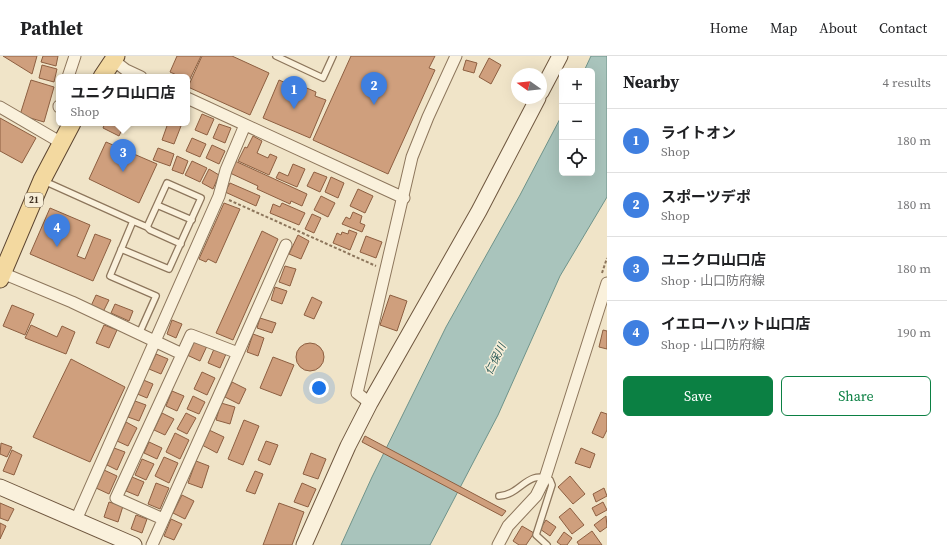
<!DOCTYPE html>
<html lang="en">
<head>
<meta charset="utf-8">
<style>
  body { margin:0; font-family:"Source Serif 4","Noto Sans JP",serif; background:#f6f6f6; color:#202124 }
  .controls { position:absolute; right:12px; top:12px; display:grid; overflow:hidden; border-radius:6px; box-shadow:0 4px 16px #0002 }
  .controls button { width:36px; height:36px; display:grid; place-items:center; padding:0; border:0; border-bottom:1px solid #e0e0e0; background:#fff; color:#202124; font:20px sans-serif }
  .compass { position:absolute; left:511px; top:12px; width:36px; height:36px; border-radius:50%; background:#fff; box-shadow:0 4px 16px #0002; rotate:285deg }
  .you { position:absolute; left:319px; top:332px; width:14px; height:14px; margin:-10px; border:3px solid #fff; border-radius:50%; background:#1a73e8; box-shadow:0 0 0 6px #1a73e833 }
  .badge { display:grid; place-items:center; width:26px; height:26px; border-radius:50%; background:#0b8043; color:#fff; font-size:13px; font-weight:700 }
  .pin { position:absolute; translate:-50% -33px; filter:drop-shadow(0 1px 2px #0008) }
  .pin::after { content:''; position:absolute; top:21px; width:14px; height:12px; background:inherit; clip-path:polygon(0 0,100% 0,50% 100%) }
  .popup { position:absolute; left:56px; top:18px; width:134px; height:52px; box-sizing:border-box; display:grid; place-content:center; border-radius:6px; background:#fff; filter:drop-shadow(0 1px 3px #0005); font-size:13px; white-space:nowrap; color:#757577 }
  .popup b { font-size:15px; color:#202124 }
  .popup::after { content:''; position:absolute; left:50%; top:100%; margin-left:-8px; border:8px solid transparent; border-top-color:#fff }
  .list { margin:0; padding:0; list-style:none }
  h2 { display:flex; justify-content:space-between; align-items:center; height:52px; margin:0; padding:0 16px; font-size:17px }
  h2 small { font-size:13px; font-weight:400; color:#757577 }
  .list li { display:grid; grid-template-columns:26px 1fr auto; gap:12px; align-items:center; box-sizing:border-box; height:64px; padding:0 16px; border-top:1px solid #e0e0e0 }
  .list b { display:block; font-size:15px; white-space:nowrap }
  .list p { margin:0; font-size:13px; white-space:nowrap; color:#757577 }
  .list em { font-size:13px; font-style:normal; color:#757577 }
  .actions { display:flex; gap:8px; padding:12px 16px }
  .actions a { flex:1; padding:9px 0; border:1px solid #0b8043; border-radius:6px; text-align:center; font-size:14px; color:#0b8043 }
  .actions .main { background:#0b8043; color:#fff }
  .icon { flex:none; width:22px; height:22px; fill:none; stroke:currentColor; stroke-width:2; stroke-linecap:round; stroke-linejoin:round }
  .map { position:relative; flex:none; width:607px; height:489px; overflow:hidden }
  header { display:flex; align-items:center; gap:24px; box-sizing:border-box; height:56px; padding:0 20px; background:#fff; border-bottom:1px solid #e0e0e0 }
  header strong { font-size:19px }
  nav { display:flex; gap:22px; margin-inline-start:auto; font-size:14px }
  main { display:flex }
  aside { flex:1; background:#fff }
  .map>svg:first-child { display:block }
</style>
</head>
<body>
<header>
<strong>Pathlet</strong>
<nav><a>Home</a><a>Map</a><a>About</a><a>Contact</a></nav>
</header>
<main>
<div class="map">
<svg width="607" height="489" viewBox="0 0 607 489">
  <rect width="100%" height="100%" fill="#f0e4c8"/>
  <path fill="#a9c4bc" stroke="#6f938a" d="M591,0h16v141l-47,79 -62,139 -68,130h-89l31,-68 74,-150 74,-132 42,-80v58h30v-102h-8z"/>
  <path fill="#cf9f7d" stroke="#8d5f41" d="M3,0h34l-5,18z
    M43,0h15l-2,10 -15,-4z
    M177,0h24l-12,25 -2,-1v-3h-6l-11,-5z
    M202,0h30l37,17 -19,42 -62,-28z
    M351,0h84l-6,12 6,2 -47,104 -75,-34z
    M489,2l12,7 -10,19 -12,-7z
    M466,4l11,3 -3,10 -11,-3z
    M42,9l15,4 -3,13 -15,-4z
    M31,24l23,7 -10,35 -24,-7z
    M279,24l14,6 2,-3 21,9 -1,4 11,4 -16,38 -47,-20z
    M202,58l12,5 -7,16 -12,-5z
    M0,62l36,20 -14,25 -22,-12z
    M105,67h20l-6,13 -16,-8z
    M168,67l13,3 -7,18 -12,-4z
    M219,68l12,4 -6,15 -12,-5z
    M253,80l9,5 -5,12 11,5 2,-4 7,3 -8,18 -31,-14 7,-14 2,1z
    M192,82l14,6 -6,13 -14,-6z
    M106,86l51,22 -18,39 -50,-24z
    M212,89l13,6 -6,13 -13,-6z
    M158,92l16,6 -4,12 -17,-6z
    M177,100l11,5 -5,13 -11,-4z
    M192,105l15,7 -7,14 -15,-7z
    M235,105l72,33 -5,12 -11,-5 -1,3 -33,-15 1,-3 -28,-13z
    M293,108l12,5 -8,18 -21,-9 3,-6 9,4z
    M209,113l10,6 -6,14 -11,-6z
    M314,116l13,5 -7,15 -13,-6z
    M331,121l13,6 -6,15 -13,-6z
    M230,127l30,13 -4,10 -31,-14z
    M358,133l15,7 -8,17 -15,-7z
    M321,140l14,7 -7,14 -14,-7z
    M224,147l16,6 -24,54 -8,-4 -2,3 -7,-3z
    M282,147l23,10 -6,12 -29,-12 3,-9 7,3z
    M50,152l40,17 -13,31 8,3 10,-25 16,6 -18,41 -63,-27z
    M353,156l9,4 -2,7 5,2 -3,7 -20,-8 4,-7 4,2z
    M312,158l9,4 -7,15 -9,-4z
    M349,174l8,3 -7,17 -17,-7 4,-10 4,2 1,-3 6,2z
    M262,175l16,8 -45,101 -17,-7z
    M298,179l11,6 -8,18 -12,-5z
    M366,180l16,6 -6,16 -16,-6z
    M285,210l11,3 -6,17 -11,-4z
    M275,231l12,4 -5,13 -11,-4z
    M96,239l13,5 -6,12 -12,-6z
    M390,239l17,6 -10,30 -17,-6z
    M312,241l10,5 -8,17 -10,-4z
    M115,248l18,7 -4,10 -18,-8z
    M12,249l22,9 -9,21 -22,-9z
    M260,262l16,5 -4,10 -15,-5z
    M172,264l10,4 -6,14 -9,-4z
    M31,269l26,12 5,-11 13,6 -9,22 -41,-16z
    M104,269l13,5 -8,18 -13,-5z
    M603,274l4,1v18l-8,-2z
    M253,278l11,4 -6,18 -11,-4z
    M194,284l13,6 -7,15 -13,-6z
    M296 301a14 14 0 1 1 28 0a14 14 0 1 1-28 0Z
    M214,293l12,5 -6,14 -12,-5z
    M156,298l12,5 -7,15 -12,-5z
    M273,301l21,8 -13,31 -21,-8z
    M71,303l54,28 -35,75 -57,-25z
    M202,316l13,6 -8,17 -13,-6z
    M141,323l12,5 -6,14 -12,-5z
    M232,326l14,7 -7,15 -14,-7z
    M172,335l12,5 -7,15 -11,-5z
    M193,340l12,6 -6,12 -12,-5z
    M135,345l11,4 -7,16 -11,-4z
    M221,347l14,4 -5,17 -14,-4z
    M601,356l6,2v16l-4,8 -11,-5z
    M162,357l12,6 -9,16 -11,-5z
    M186,357l10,5 -9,16 -10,-5z
    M244,364l15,6 -16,39 -15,-6z
    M126,366l11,6 -9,18 -11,-5z
    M209,374l15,7 -7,16 -15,-8z
    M175,377l14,7 -9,19 -14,-7z
    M365,380l141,75 -4,5 -140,-74z
    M266,385l12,4 -8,20 -12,-5z
    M149,386l13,6 -5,11 -13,-6z
    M1,387l11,4 -5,10 -7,-3z
    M114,392l11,4 -8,18 -10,-5z
    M581,392l14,6 -5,14 -15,-5z
    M12,394l10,5 -8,20 -11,-4z
    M311,397l15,6 -8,20 -15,-5z
    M164,401l14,6 -9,20 -14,-7z
    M142,403l12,5 -8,16 -11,-5z
    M196,405l13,5 -7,22 -14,-5z
    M104,414l13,6 -8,18 -13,-6z
    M255,415l8,3 -8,20 -9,-3z
    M570,420l15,18 -12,10 -15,-17z
    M132,421l12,5 -6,14 -12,-5z
    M156,427l13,5 -9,21 -12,-5z
    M302,427l14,6 -8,18 -14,-5z
    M604,432l3,8 -11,6 -3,-8z
    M182,439l12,6 -9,18 -12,-6z
    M109,446l14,4 -5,16 -14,-5z
    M603,446l4,8 -11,6 -4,-8z
    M0,447l14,6 -6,12 -8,-3z
    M279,447l25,9 -12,33h-29z
    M570,452l14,17 -12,9 -13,-17z
    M136,459l11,4 -5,14 -11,-4z
    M606,460l1,11 -7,5 -6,-7z
    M171,463l11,5 -8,16 -10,-4z
    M546,464l10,7 -6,9 -10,-7z
    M0,467l6,3 -6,13z
    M522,470l12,7 -8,12h-7l-6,-4z
    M592,475l10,14h-23l-2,-3z
    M564,476l8,6 -5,7h-6l-4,-3z"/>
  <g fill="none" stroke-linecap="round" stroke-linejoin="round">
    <g stroke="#8d765c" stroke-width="8">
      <path id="lane" d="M276,0l47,22 10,-22
        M44,125l89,40 -23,55 46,20 -17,38
        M157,149l35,15
        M147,171l3,3 31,14
        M121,193l48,20 32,-71 -34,-15 -20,44 -14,-6
        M499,440c22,-1 28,-27 51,-16l2,5 -16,50 11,10"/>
    </g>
    <g stroke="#8d765c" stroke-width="13">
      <path id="street" d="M113,4l13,10 15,7
        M68,21l7,-21
        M187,42l217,100
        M0,51l60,35
        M59,51v-1
        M0,216l72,30 110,52
        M238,297l48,-108
        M370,347l-13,-10 55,-236 16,-40 28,-61
        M76,464l143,-324 7,-26 19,-45
        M152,489l86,-192 -47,-18 -75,163 47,21
        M498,489l10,-19 28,-30 9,-18 62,-195"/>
    </g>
    <g stroke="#6f573f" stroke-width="17">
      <path id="secondary" d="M541,36l19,-36
        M0,431l134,58
        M304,489l44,-99 22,-43 109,-192 59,-113"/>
    </g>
    <g stroke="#5b4430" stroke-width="19">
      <path id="primary" d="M102,21l14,-21
        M0,223l42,-99 30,-57"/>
    </g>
    <path stroke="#8d765c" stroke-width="2" stroke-dasharray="3 2" stroke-linecap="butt" d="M229,144l147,66
      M602,217l5,-15"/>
    <use href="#lane" stroke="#faf1dc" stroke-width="5.5"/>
    <use href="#street" stroke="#faf1dc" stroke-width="11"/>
    <use href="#secondary" stroke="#faf1dc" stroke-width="15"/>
    <use href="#primary" stroke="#f3d9a0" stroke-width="17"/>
  </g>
  <g text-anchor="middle" stroke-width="3" stroke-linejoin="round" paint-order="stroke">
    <rect fill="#f7eed8" stroke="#756857" stroke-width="1" x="25" y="137" width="18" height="14" rx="3"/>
    <g font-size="9" font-weight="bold" fill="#3d2e20">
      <text x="34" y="147">21</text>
    </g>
    <g font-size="11" font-style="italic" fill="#2f5d5a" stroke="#f7eed8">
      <text transform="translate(495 303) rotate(-64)" y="4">仁保川</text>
    </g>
  </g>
</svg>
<div class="controls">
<button>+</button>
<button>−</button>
<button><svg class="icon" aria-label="locate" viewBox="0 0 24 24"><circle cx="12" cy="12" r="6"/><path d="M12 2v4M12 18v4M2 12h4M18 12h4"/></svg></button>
</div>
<svg class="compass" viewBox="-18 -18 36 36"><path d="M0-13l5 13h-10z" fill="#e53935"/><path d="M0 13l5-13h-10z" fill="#757577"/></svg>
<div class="you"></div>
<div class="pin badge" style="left:294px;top:53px;background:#3f7fe0">1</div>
<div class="pin badge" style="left:374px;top:49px;background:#3f7fe0">2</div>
<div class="pin badge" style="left:123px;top:116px;background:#3f7fe0">3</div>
<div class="popup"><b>ユニクロ山口店</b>Shop</div>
<div class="pin badge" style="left:57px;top:191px;background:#3f7fe0">4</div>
</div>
<aside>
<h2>Nearby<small>4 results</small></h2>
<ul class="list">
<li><span class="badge" style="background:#3f7fe0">1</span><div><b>ライトオン</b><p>Shop</p></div><em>180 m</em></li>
<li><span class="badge" style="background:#3f7fe0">2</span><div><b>スポーツデポ</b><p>Shop</p></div><em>180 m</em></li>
<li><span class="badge" style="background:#3f7fe0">3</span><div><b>ユニクロ山口店</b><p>Shop · 山口防府線</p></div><em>180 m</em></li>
<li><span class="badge" style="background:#3f7fe0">4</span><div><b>イエローハット山口店</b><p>Shop · 山口防府線</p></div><em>190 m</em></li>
</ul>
<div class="actions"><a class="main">Save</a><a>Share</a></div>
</aside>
</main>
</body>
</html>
